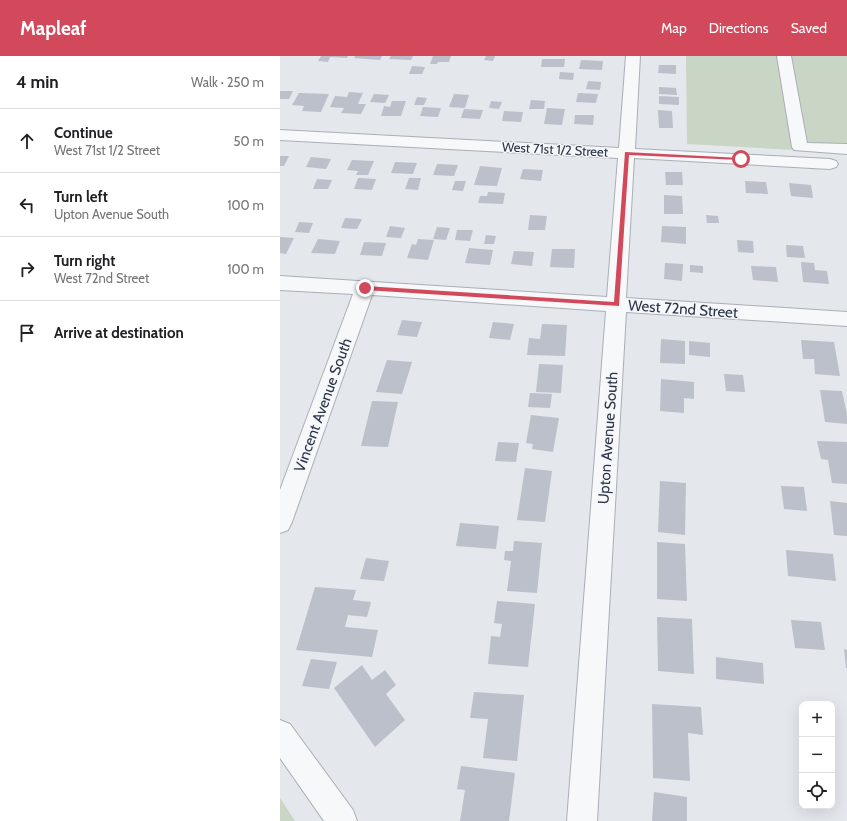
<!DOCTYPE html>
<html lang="en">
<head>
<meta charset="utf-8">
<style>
  body { margin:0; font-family:Cabin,sans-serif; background:#f2f2f2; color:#202124 }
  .controls { position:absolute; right:12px; bottom:12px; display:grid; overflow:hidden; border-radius:8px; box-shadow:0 4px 16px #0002 }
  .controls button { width:36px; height:36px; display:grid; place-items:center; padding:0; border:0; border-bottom:1px solid #e0e0e0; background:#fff; color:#202124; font:20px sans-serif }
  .stop { position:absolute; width:12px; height:12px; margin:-9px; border:3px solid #d1495b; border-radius:50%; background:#fff }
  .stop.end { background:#d1495b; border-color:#fff; box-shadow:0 1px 4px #0008 }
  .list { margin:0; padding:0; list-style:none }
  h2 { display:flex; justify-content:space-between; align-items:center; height:52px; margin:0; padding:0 16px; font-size:17px }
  h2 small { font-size:13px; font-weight:400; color:#757577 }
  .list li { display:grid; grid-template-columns:26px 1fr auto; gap:12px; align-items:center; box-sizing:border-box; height:64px; padding:0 16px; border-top:1px solid #e0e0e0 }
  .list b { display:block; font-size:15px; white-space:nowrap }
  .list p { margin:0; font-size:13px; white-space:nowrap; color:#757577 }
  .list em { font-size:13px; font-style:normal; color:#757577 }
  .icon { flex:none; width:22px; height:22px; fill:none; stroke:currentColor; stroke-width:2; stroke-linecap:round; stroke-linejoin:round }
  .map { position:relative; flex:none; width:567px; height:765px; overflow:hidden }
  header { display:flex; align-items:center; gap:24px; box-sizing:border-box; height:56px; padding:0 20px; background:#d1495b; color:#fff }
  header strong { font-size:19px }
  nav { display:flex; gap:22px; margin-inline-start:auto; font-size:14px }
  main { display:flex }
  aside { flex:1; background:#fff }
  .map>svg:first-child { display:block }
</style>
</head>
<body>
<header>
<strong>Mapleaf</strong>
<nav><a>Map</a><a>Directions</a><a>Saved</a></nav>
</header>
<main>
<aside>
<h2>4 min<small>Walk · 250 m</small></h2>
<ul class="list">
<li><svg class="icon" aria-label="ahead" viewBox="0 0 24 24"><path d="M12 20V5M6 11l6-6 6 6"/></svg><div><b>Continue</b><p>West 71st 1/2 Street</p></div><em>50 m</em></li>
<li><svg class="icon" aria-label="left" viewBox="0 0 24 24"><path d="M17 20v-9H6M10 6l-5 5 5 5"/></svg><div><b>Turn left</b><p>Upton Avenue South</p></div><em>100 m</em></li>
<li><svg class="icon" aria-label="right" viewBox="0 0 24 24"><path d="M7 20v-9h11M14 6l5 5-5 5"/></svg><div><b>Turn right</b><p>West 72nd Street</p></div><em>100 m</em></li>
<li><svg class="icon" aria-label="arrive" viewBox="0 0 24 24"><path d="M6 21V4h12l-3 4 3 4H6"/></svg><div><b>Arrive at destination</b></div></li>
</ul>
</aside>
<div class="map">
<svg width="567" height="765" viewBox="0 0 567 765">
  <rect width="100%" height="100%" fill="#e4e7ec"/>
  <path fill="#c9d6c5" d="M406,0h161v97l-160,-9z
    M0,742l15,23h-15z"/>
  <path fill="#bbc0ca" d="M41,0h27l-1,2 -17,-1 -2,5 -10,-1z
    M75,0h27l-2,4 -26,-2z
    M111,0h22l-2,4 -22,-1z
    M153,0h18l-2,6h-11l-1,2h-7z
    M206,0h9l-2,5 -9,-1z
    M262,3h23l-1,8h-23z
    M301,4l22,1 -1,9 -23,-1z
    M379,9h17v9l-18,-1z
    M132,10l13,1 -3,7h-13z
    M280,16l14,1 -1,7 -14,-1z
    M308,25l13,1 -1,8 -14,-1z
    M379,31l17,1 1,7 -18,-1z
    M0,35h13l-4,8h-9z
    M69,36l14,1 -5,11h8l-5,10 -20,-1 3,-5 -14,-1 5,-11 12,1z
    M19,37l30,1 -8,18 -19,-1 2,-5 -12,-1z
    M298,37l20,1 -2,9 -20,-1z
    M94,38l15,1 -4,8 -15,-1z
    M174,38l15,1 -4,13 -16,-1z
    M379,40l20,1v8l-20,-1z
    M137,41l10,1 -3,7h-10z
    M251,44l14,1 -1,8h-15z
    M112,45h14l-5,15h-20l3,-10 6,1z
    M211,45l11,1 -3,7 -10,-1z
    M143,51l18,1 -3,9 -18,-1z
    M267,52l18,1 -3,16 -18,-1z
    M184,53l19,1 -3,9 -19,-1z
    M378,54l14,1 1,17h-14z
    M224,55l19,1 -2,10 -19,-1z
    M295,59h19l-1,10 -19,-1z
    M0,100h9l-5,10h-4z
    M31,101l20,2 -5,10 -20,-2z
    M72,104l22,1 -6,14h-12l2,-4 -11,-1z
    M115,106l22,1 -4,11 -22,-1z
    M157,108l21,1 -4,11 -21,-1z
    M200,110l22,2 -5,18 -23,-1z
    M243,113l20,1 -2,11 -21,-2z
    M385,116h17l1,13h-17z
    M78,122l18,1 -4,11 -18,-1z
    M129,122h12l-3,12 -13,-1z
    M37,123l15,1 -4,9h-15z
    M175,125h11l-3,10 -11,-1z
    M465,125l21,1 2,12 -22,-1z
    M509,127l22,2 2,13 -22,-2z
    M208,136l17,1 -2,11 -25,-1 2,-7h7z
    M384,139l18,1 1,18h-19z
    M250,159l17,1 -2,14h-17z
    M426,159l12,1 1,7h-12z
    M65,162l17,1 -5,10 -16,-1z
    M19,166l14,1 -4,10 -14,-1z
    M110,170l15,2 -4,10 -15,-1z
    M382,170l24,1v17l-25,-2z
    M157,171l13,1 -4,12 -13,-1z
    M177,174h16l-3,11 -15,-1z
    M206,179l10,1 -2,8h-10z
    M0,181l14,1 -8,16 -6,-1z
    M38,183l22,2 -5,13 -24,-1z
    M138,183l16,1 -6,20 -21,-2 5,-14 4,1z
    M457,184l16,1 1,12 -16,-1z
    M84,186l22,1 -4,13 -22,-1z
    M506,189l17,1 2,12 -18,-1z
    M189,192l24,2 -3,15 -25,-2z
    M272,193h23l-1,19 -24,-1z
    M234,195l20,1 -2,14 -21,-2z
    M521,206l13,1 1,7 12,1 2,13 -26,-2z
    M385,207l18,1 -1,17 -18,-2z
    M410,209l13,1v7l-13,-1z
    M471,210l25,1 2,15 -25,-2z
    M122,264l20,2 -5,15 -20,-2z
    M213,266l21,2 -4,16 -21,-2z
    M262,268l25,1 -2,31 -38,-1 2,-17 11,1z
    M381,283l24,2v23l-25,-1z
    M521,284l33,2 6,34 -25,-2 -1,-15h-11z
    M409,285l21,2v14l-21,-2z
    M107,304l25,2 -10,32 -26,-2z
    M259,308l24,1 -2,28 -25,-1z
    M444,318l19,1 2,17 -19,-1z
    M381,323l33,3v17l-10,-1v15l-24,-2z
    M540,334l22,1 5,23v10l-22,-2z
    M250,337l22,1 -2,14 -22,-1z
    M92,345l26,1 -10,45 -27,-1z
    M251,359l28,3 -6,34 -21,-3 1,-5 -7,-1z
    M537,385l30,1v42l-15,-1 -4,-23 -7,-1z
    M218,386l21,1 -3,19 -21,-1z
    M245,412l27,3 -7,51 -28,-2z
    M380,425l26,2 -1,52 -27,-3z
    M501,430l23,1 3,24 -23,-2z
    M550,445l17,2v33l-13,-1z
    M180,467l39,3 -3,23 -40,-3z
    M234,485l28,2 -5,50 -30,-2 4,-30 -7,-1 1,-9h8z
    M377,486l28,2 2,57 -30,-2z
    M506,494l47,4 3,27 -48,-5z
    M86,502l23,3 -5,20 -24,-2z
    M35,531l41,3 -3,10 18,2 -4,15 -19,-2 -3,12 33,3 -6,27 -76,-7z
    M217,545l38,3 -7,63 -40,-3 3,-28 9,1 2,-13 -8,-1z
    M377,561l35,2 2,55 -36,-3z
    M511,564l30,2 4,28 -30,-2z
    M564,593l3,1v18h-1z
    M436,601l47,6 1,21 -48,-5z
    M31,603l26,3 -8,27 -27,-3z
    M82,609l10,15 13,-10 11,15 -10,9 19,26 -30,27 -41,-59z
    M194,636l50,3 -7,66 -34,-3 5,-39 -18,-1z
    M372,648l49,3 2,28 -15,-2 2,48 -37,-3z
    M181,710l54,7 -6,48h-49l5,-31 -8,-1z
    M374,736l33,5v24h-35z"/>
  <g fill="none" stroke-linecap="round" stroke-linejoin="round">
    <g stroke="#a9aeb7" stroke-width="2">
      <path id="minor" d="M346,0h14l-5,93 195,10 6,2 2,3 -2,3 -6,2 -196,-11 -8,140 221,14v14l-221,-14 -29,509h-30l39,-510 -234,-16 -80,227 -4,8 -8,3v-43l73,-196 -73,-4v-14l327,21 11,-139 -338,-18v-10l339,18z
        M497,0h14l16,87 40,1v10l-53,-4 -2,-3z
        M0,664l10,4 63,86 4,11h-33l-44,-63z"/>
    </g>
    <use href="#minor" fill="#f7f8fa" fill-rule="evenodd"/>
  </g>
  <path fill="#d1495b" d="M345,96l116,6 2,1 -2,1 -112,-5 -10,151 -254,-16 -2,-2 2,-2 249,16z"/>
  <g text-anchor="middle" stroke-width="3" stroke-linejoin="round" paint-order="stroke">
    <g font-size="13" fill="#2b3445" stroke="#f4f6f9">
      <text transform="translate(275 93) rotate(3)" y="5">West 71st 1/2 Street</text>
    </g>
    <g font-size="15" fill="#2b3445" stroke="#f4f6f9">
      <text transform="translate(403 253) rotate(4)" y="5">West 72nd Street</text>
      <text transform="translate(43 349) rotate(-70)" y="5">Vincent Avenue South</text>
      <text transform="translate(328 382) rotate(-86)" y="5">Upton Avenue South</text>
    </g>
  </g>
</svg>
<div class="controls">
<button>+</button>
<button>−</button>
<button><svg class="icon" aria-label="locate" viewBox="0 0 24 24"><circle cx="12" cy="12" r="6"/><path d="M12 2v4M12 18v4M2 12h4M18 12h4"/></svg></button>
</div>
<div class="stop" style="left:461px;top:103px"></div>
<div class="stop end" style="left:85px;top:232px"></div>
</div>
</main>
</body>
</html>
